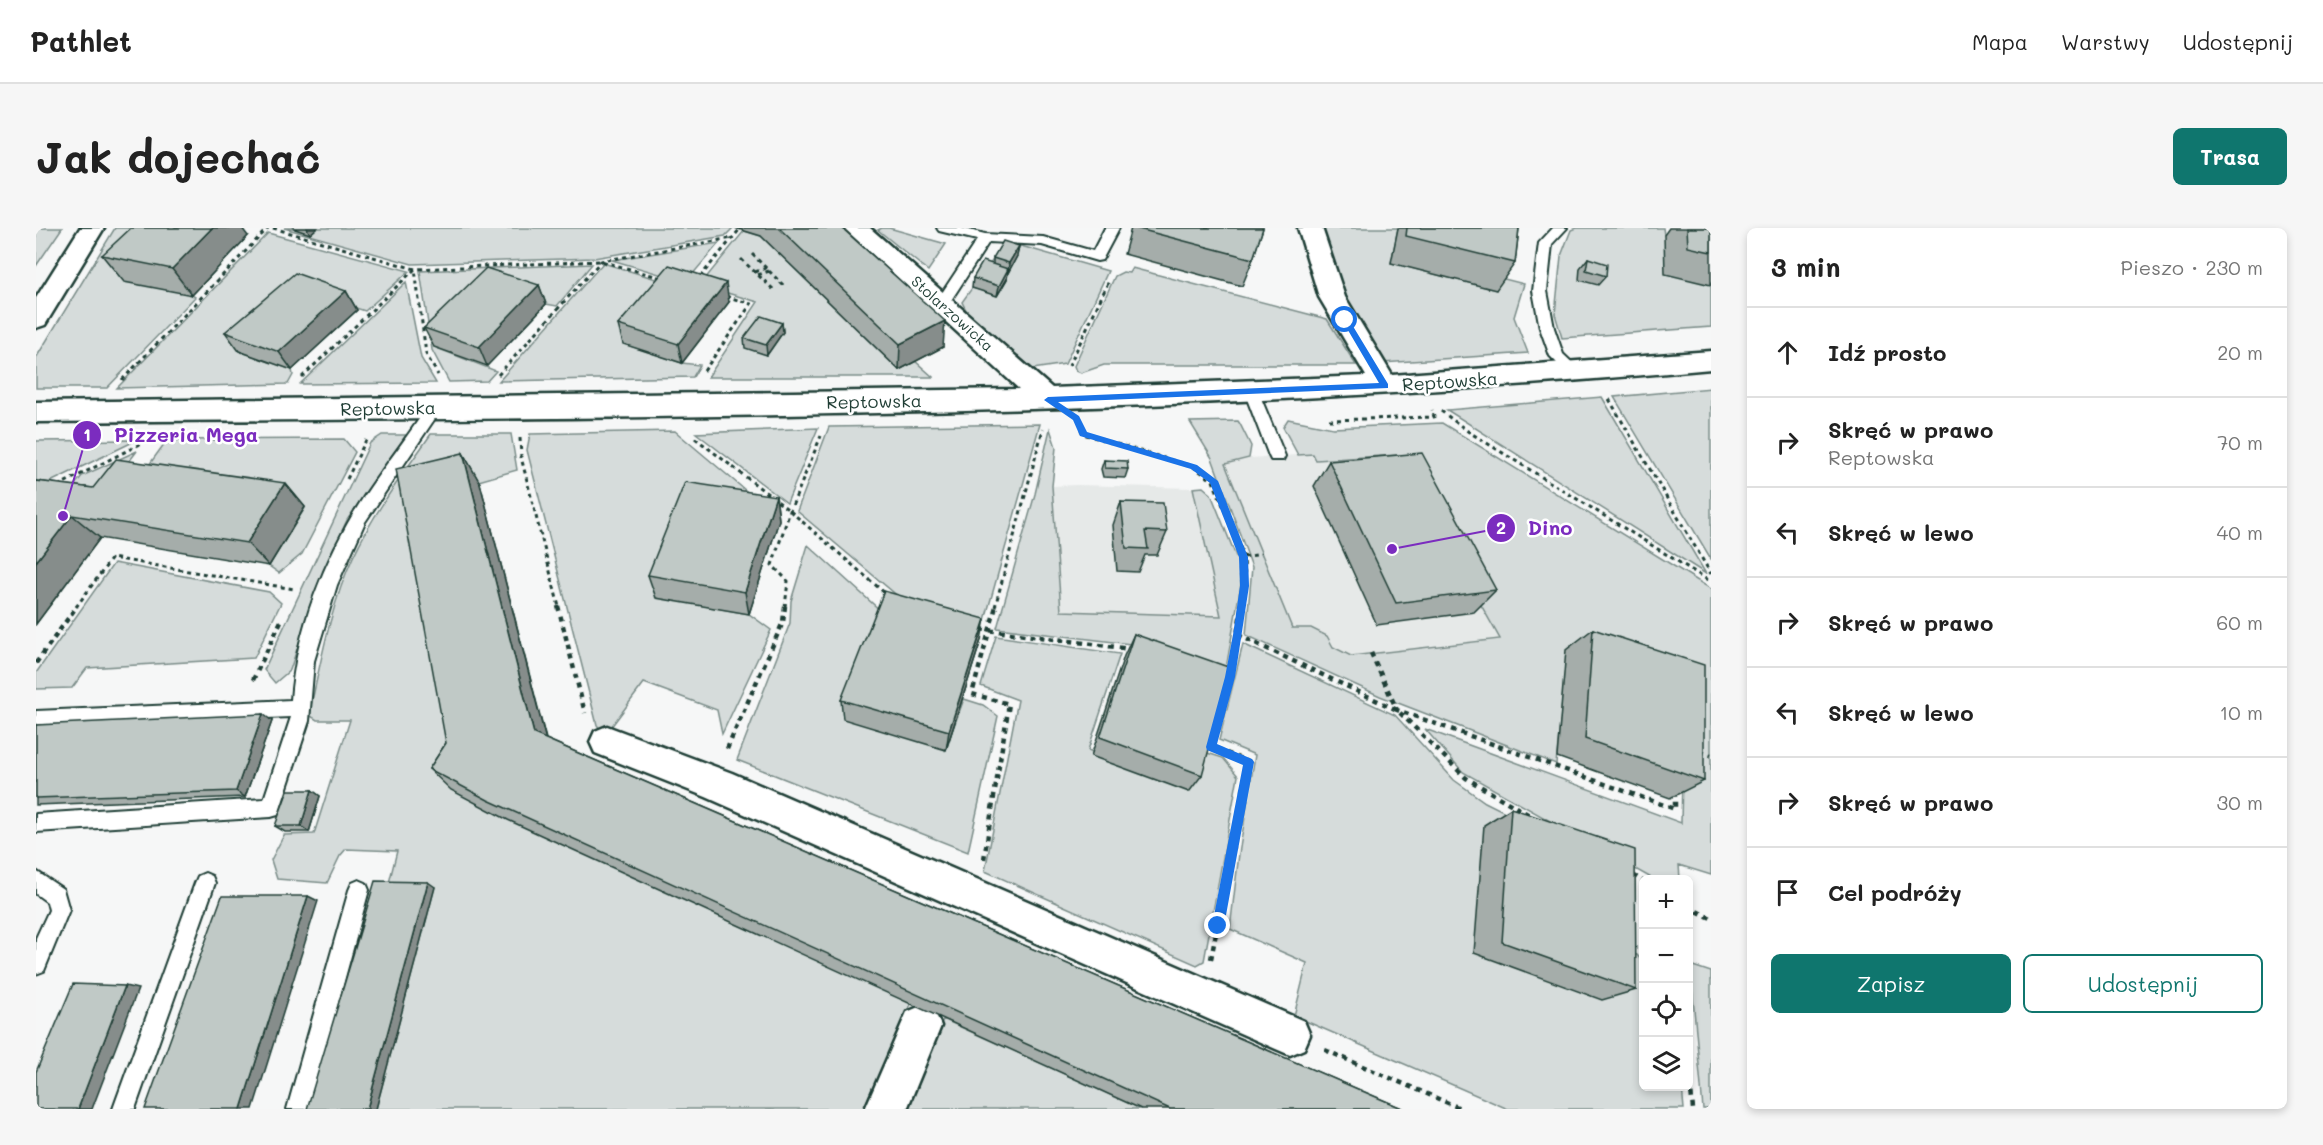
<!DOCTYPE html>
<html lang="pl">
<head>
<meta charset="utf-8">
<style>
  body { margin:0; font-family:Mali,sans-serif; background:#f6f6f6; color:#222 }
  .controls { position:absolute; right:18px; bottom:18px; display:grid; overflow:hidden; border-radius:9px; box-shadow:0 3px 9px #0003 }
  .controls button { width:54px; height:54px; display:grid; place-items:center; padding:0; border:0; border-bottom:2px solid #e0e0e0; background:#fff; color:#222; font:30px sans-serif }
  .stop { position:absolute; width:18px; height:18px; margin:-14px; border:4px solid #1a73e8; border-radius:50%; background:#fff }
  .stop.end { background:#1a73e8; border-color:#fff; box-shadow:0 2px 6px #0008 }
  .list { margin:0; padding:0; list-style:none }
  h2 { display:flex; justify-content:space-between; align-items:center; height:78px; margin:0; padding:0 24px; font-size:26px }
  h2 small { font-size:20px; font-weight:400; color:#767676 }
  .list li { display:grid; grid-template-columns:39px 1fr auto; gap:18px; align-items:center; box-sizing:border-box; height:90px; padding:0 24px; border-top:2px solid #e0e0e0 }
  .list b { display:block; font-size:22px; white-space:nowrap }
  .list p { margin:0; font-size:20px; white-space:nowrap; color:#767676 }
  .list em { font-size:20px; font-style:normal; color:#767676 }
  .actions { display:flex; gap:12px; padding:18px 24px }
  .actions a { flex:1; padding:14px 0; border:2px solid #0f766e; border-radius:9px; text-align:center; font-size:21px; color:#0f766e }
  .actions .main { background:#0f766e; color:#fff }
  .icon { flex:none; width:33px; height:33px; fill:none; stroke:currentColor; stroke-width:2; stroke-linecap:round; stroke-linejoin:round }
  .map { position:relative; flex:none; width:1675px; height:881px; overflow:hidden; border-radius:9px }
  header { display:flex; align-items:center; gap:36px; box-sizing:border-box; height:84px; padding:0 30px; background:#fff; border-bottom:2px solid #e0e0e0 }
  header strong { font-size:28px }
  nav { display:flex; gap:33px; margin-inline-start:auto; font-size:21px }
  .intro { display:flex; align-items:center; justify-content:space-between; box-sizing:border-box; height:144px; padding:0 36px }
  h1 { margin:0; font-size:42px }
  .button { padding:15px 27px; border-radius:9px; background:#0f766e; color:#fff; font-size:21px; font-weight:700 }
  main { display:flex; gap:36px; padding:0 36px }
  aside { flex:1; background:#fff; border-radius:9px; box-shadow:0 3px 9px #0003 }
  .map>svg:first-child { display:block }
</style>
</head>
<body>
<header>
<strong>Pathlet</strong>
<nav><a>Mapa</a><a>Warstwy</a><a>Udostępnij</a></nav>
</header>
<div class="intro"><h1>Jak dojechać</h1><a class="button">Trasa</a></div>
<main>
<div class="map">
<svg width="1675" height="881" viewBox="0 0 1675 881">
  <rect width="100%" height="100%" fill="#f6f7f7"/>
  <filter id="ink" filterUnits="userSpaceOnUse"><feTurbulence type="fractalNoise" baseFrequency=".0167" numOctaves="2"/><feDisplacementMap in="SourceGraphic" scale="12" xChannelSelector="R" yChannelSelector="G"/><feConvolveMatrix kernelMatrix="1 2 1 2 8 2 1 2 1" color-interpolation-filters="sRGB"/></filter>
  <g filter="url(#ink)">
    <path fill="#e6e9e8" d="M1277,226l3,6 81,-5 103,185 -149,16 -18,-9 -6,-11 -35,-8 -67,-165 24,-5z
      M1041,257l116,3 28,129 -160,-6 -9,-125z"/>
    <path fill="#d6dcdb" stroke="#7a8c88" stroke-width="1.5" d="M0,0h26l-26,38z
      M79,0h64l13,67 3,2 -88,91h-71v-30z
      M248,0h449l-8,8 -131,22 -182,6z
      M846,0h7l57,16 -18,27 -50,-41z
      M1284,0h78l-7,35 105,27 6,-40 2,29 20,5 -10,33 14,36 -146,10 -47,-76z
      M1540,0h87l1,7 47,50v42l-149,11 -7,-24 6,-58 10,-26z
      M708,3l17,5 138,134 16,-9 18,16h-225l50,-75 -58,-17z
      M232,5l141,38 -44,40 -58,-19 -68,59 53,19 1,5 -5,9 -171,4z
      M683,15l-33,39 -74,-22z
      M985,18l87,25 -43,93 -32,5 -66,-57 -5,-10 10,-14 25,7 -10,-26c11,-19 12,-20 34,-23z
      M567,35l70,21 -49,60 58,19 18,2 -7,12 -194,4z
      M556,36l-35,42 -11,-2 -112,43 62,24 -9,10 -38,1 -17,-32 -12,-79z
      M1096,40l195,51 29,46h-252l-23,8 -5,-2 -2,-5 41,-90 8,-4 6,1z
      M370,54l15,76 15,25 -136,1z
      M1675,160v171l-97,-162z
      M1566,169l104,177 -259,-164z
      M1252,191l45,9 109,-5 269,166v286l-32,-10 1,14h-27l-190,-107 -38,-43 256,94 3,-134 -117,-39 -11,114 -176,-68 -134,-61 6,-68 -40,-109 -22,-36 48,-1 2,3 11,22 -2,12 -24,6 67,164h19l16,8 6,11 18,9 149,-17 -103,-184 -81,5 -3,-6 -15,1 -15,-28z
      M1004,196l-55,196 -86,-23 -102,-86 32,-84z
      M782,200l-31,75 -91,-70z
      M1014,201l6,18 -4,39 9,125 160,5 -28,-128 10,-1 8,7 26,65 4,25 -15,85 -70,-22 -159,-19 38,-134z
      M639,203l89,75 -108,91 93,17 22,16 -49,104 -5,-24 -73,-27 -39,52 -8,-10 -4,-16 -66,-259 3,-16z
      M395,206h80l6,36 -101,29 51,266 444,239 -48,105h-487l59,-222 -46,-4 8,-32 -51,-2 -6,7 -13,27 -50,-4 -6,-19 13,-25 30,-1 36,-114h-33l-8,-5c12,-53 21,-108 44,-158 21,-45 50,-83 78,-123z
      M346,207h24l-59,85 -26,57 -31,93 -15,13 -11,-13 106,-227z
      M308,211l11,13 -53,102 -23,19 -10,-7 36,-58 -169,-25 31,-43z
      M101,212l-101,49v-48z
      M101,223l-44,58 -24,-17 13,-16z
      M772,317l75,68 62,137 19,-51 19,6 15,11 -30,136 -231,-92 53,-137 1,-22z
      M78,335l155,29 12,11 -27,55 -167,10 -15,20 -36,1v-16z
      M960,408l124,18 -32,96 102,40 11,-39 22,7 15,18 -34,185 -7,4 -212,-94 33,-171 -37,-14z
      M1207,416l152,71 59,65 31,22 86,43 31,99 35,11 6,7 1,124 38,1 2,22h-176l-214,-93 13,-53 -77,-34 9,-75 16,-99 -36,-15z
      M1654,737l21,7v137h-8z
      M907,791l198,90h-233z"/>
    <g fill="none" stroke-linecap="round" stroke-linejoin="round">
      <g stroke="#1f3d34" stroke-width="4">
        <path id="lane" d="M901,0h24l24,6 58,3 50,14 12,-23h14l-17,32 -5,1 -55,-16 -53,-3 -43,66 -5,2 -7,-5 43,-65 -38,-9z
          M1517,0h14l-15,16 -5,47 7,37 9,26 20,19 -7,5 -5,-1 -21,-21 -10,-28 -7,-37 6,-48z
          M1215,158l7,5 27,65 -2,4h-12l-2,-4 -25,-65z
          M398,175l5,1 3,4 -77,114 -28,63 -23,76 -5,60 -31,94 -7,2 -235,15v-18l228,-15 27,-82 -255,10v-16l255,-11c5,-70 34,-143 72,-202 21,-32 45,-61 66,-94z
          M0,643l27,18 6,21 -25,61 -8,3v-36l13,-28 -2,-8 -11,-8z
          M169,645l7,3 3,7 -80,226h-22l82,-226 3,-7z
          M323,652l7,3 3,7 -60,219h-22l62,-219 3,-7z"/>
      </g>
      <g stroke="#1f3d34" stroke-width="5">
        <path id="street" d="M44,0h24l-59,97 -9,3v-30z
          M808,0h26l182,160 314,-12 -47,-79 -21,-69h24l23,69 47,78 319,-24v18c-556,52 -1116,48 -1675,53v-20l983,-13z
          M571,498l125,47 572,248 6,14 -6,14 -14,6 -14,-6 -570,-252 -111,-44 -5,-11 5,-11z
          M885,778l14,6 6,14 -34,83h-42l42,-97z"/>
      </g>
      <path stroke="#1f3d34" stroke-width="3" stroke-dasharray="4 4" stroke-linecap="butt" d="M237,0l142,41 186,-8 61,17
        M716,26l33,33
        M705,31l34,32
        M719,44l11,-4
        M722,47l11,-4
        M664,49l40,-48
        M1033,138l40,-85
        M668,143l47,-67 -26,-8
        M462,147l103,-114 131,-23
        M266,149l113,-108 11,85 12,21
        M86,152l146,-152
        M1573,171l102,175
        M1405,183l28,21 242,150
        M1293,192l105,-3 -2,-7
        M1045,201l2,5 111,33 19,14 31,76 1,29 -4,21
        M484,210l1,19 38,150
        M659,210l95,73 96,83
        M311,251l19,-39
        M22,258l84,-43
        M1208,329l17,-3
        M40,379l36,-49 182,31
        M749,379l3,-26 -16,-16 18,-54 31,-75
        M959,379l48,-178"/>
      <path stroke="#1f3d34" stroke-width="4.5" stroke-dasharray="5 5" stroke-linecap="butt" d="M522,378l27,107
        M944,401l150,20
        M1202,407l159,75 69,68 65,38
        M1335,425l26,57 278,99v-18
        M0,435l41,-57
        M217,452l29,-61
        M691,521l56,-127 2,-16
        M1664,524l11,3
        M948,631l25,-155 -37,-10 24,-88
        M1597,647l11,7
        M1652,679l23,11
        M1175,731l38,-197 -38,-15 19,-70 12,-71
        M1289,822l137,59
        M1652,836l5,45"/>
      <use href="#lane" fill="#fff" fill-rule="evenodd"/>
      <use href="#street" fill="#fff" fill-rule="evenodd"/>
    </g>
    <path fill="#a5adaa" stroke="#1f3d34" stroke-width="1.5" d="M258,0h23l-7,6 -15,-5z
      M699,0h107l101,119 -44,23 -138,-134z
      M1095,0h132l-10,31 -11,27 -118,-32z
      M1362,0h121l-4,35 -19,27 -105,-27z
      M1633,0h42v57l-46,-11 -1,-39z
      M212,8l-56,59 -68,-13 -22,-27z
      M983,18l-2,10 -9,17 -1,6 -10,17 -25,-8 1,-10 20,-14v-6z
      M1552,30l18,18 -8,9 -19,-5 1,-12z
      M503,57l7,19 -59,62 -53,-19 -10,-19z
      M310,63l11,19 -65,60 -53,-19 -14,-19z
      M693,74l-47,61 -59,-19 -5,-19z
      M746,95l1,9 -16,23 -22,-7 -1,-10z
      M427,225l17,30 66,256 858,370h-263l-633,-289 -57,-30 -22,-21 17,-26z
      M1068,232l24,9 -3,9 -22,-1 -2,-8z
      M1293,233l167,129 -22,22 -97,13 -63,-139z
      M0,253l57,7 192,-5 20,24 -36,59 -169,-28 -64,86z
      M740,268l3,24 -30,94 -93,-16 -8,-23z
      M1085,274l46,30 -10,23h-12l-7,17 -21,-1 -4,-46z
      M1557,401l111,152 -34,17 -113,-41 9,-107z
      M1098,406l68,141 -13,17 -98,-36 33,-100z
      M945,412l-35,110 -103,-31 -2,-19z
      M236,493l-27,76 -209,8v-80z
      M276,562l8,6 -11,36h-24l-10,-6z
      M1475,580l125,182 -34,10 -128,-47 10,-128z"/>
    <path fill="#868d8b" stroke="#1f3d34" stroke-width="1.5" d="M176,0h30l6,8 -56,59 -20,-26z
      M271,0h10l-7,6z
      M983,18l-2,10 -9,17 1,-10z
      M972,41l-1,10 -10,17 2,-10z
      M690,55l3,19 -47,61 -4,-19z
      M503,57l7,19 -59,62 -8,-19z
      M310,63l11,19 -65,60 -13,-18z
      M909,93l-2,26 -44,23 1,-26z
      M746,95l1,9 -16,23 -1,-10z
      M427,225l17,30 70,273 -16,-22z
      M249,255l20,24 -36,59 -22,-23z
      M740,268l3,24 -30,94 -4,-22z
      M36,287l28,23 -64,86v-62z
      M949,391l-4,21 -35,110 3,-19z
      M227,486l9,7 -27,76 -9,-6z
      M276,562l8,6 -11,36 -8,-6z
      M392,654l7,5 -59,222h-9z
      M272,668l10,5 -65,208h-12z
      M89,758l13,3 -46,120h-14z"/>
    <path fill="#c0c9c6" stroke="#1f3d34" stroke-width="1.5" d="M95,0h81l-40,41 -70,-14z
      M743,0h63l103,93 -45,23z
      M1099,0h128l-10,31z
      M1371,0h112l-4,35 -109,-27z
      M1651,0h24v24l-23,-5z
      M967,13l16,5 -10,17 -16,-5z
      M1552,30l19,6 -1,12 -20,-6z
      M947,33l25,8 -9,17 -26,-8z
      M633,37l57,18 -48,61 -60,-19z
      M450,40l53,17 -60,62 -55,-19z
      M259,45l51,18 -67,61 -54,-20z
      M725,88l21,7 -16,22 -22,-7z
      M427,225l71,281 870,375h-234l-682,-309 -59,-31 17,-26 -50,-274z
      M1386,225l74,137 -100,13 -67,-142z
      M80,231l169,24 -38,60 -175,-28 -36,47v-81l57,7z
      M1068,232l23,1 1,8 -23,-1z
      M649,254l91,14 -31,96 -97,-17z
      M1085,274l42,1 4,29 -22,-1 3,18 -22,-1z
      M848,363l101,28 -36,112 -108,-31z
      M1557,401l111,36v116l-119,-42z
      M1098,406l97,34 -29,107 -102,-38z
      M227,486l-27,77 -200,7v-73z
      M252,562h24l-11,36h-26z
      M1475,580l124,42 1,140 -134,-48z
      M339,653l53,1 -61,227h-60z
      M186,668h86l-67,213h-96z
      M37,756l52,2 -47,123h-42v-37z"/>
  </g>
  <path fill="#1a73e8" d="M1309,89l3,1 40,66v4l-330,14 21,14 8,16 110,33 21,16 30,76 1,29 -14,91 -18,67 35,15 2,3 -30,164 -6,6 -6,-6 31,-161 -36,-15 -1,-3 19,-70 8,-42 7,-49 -1,-29 -29,-74 -19,-14 -111,-33 -7,-16 -29,-20 4,-3 331,-14 -37,-63z"/>
  <g text-anchor="middle" stroke-width="5" stroke-linejoin="round" paint-order="stroke">
    <g font-size="15" fill="#1f3d34" stroke="#fff">
      <text transform="translate(916 86) rotate(42)" y="5">Stolarzowicka</text>
    </g>
    <g font-size="18" fill="#1f3d34" stroke="#fff">
      <text transform="translate(1414 154) rotate(-4)" y="6">Reptowska</text>
      <text transform="translate(838 174) rotate(-1)" y="6">Reptowska</text>
      <text transform="translate(352 181) rotate(-1)" y="6">Reptowska</text>
    </g>
  </g>
  <path fill="none" stroke="#7b2cbf" stroke-width="2" d="M27 288L51 207M1356 321L1465 300"/>
  <g fill="#7b2cbf" stroke="#fff" stroke-width="2">
    <circle cx="27" cy="288" r="6"/>
    <circle cx="1356" cy="321" r="6"/>
    <circle cx="51" cy="207" r="15"/>
    <circle cx="1465" cy="300" r="15"/>
  </g>
  <g font-size="18" text-anchor="middle" font-weight="bold" fill="#fff">
    <text x="51" y="213">1</text>
    <text x="1465" y="306">2</text>
  </g>
  <g font-size="20" text-anchor="middle" font-weight="bold" fill="#7b2cbf" stroke="#fff" stroke-width="5" stroke-linejoin="round" paint-order="stroke">
    <text x="150" y="214">Pizzeria Mega</text>
    <text x="1514" y="307">Dino</text>
  </g>
</svg>
<div class="controls">
<button>+</button>
<button>−</button>
<button><svg class="icon" aria-label="locate" viewBox="0 0 24 24"><circle cx="12" cy="12" r="6"/><path d="M12 2v4M12 18v4M2 12h4M18 12h4"/></svg></button>
<button><svg class="icon" aria-label="layers" viewBox="0 0 24 24"><path d="M12 4l9 5-9 5-9-5zM3 14l9 5 9-5"/></svg></button>
</div>
<div class="stop" style="left:1309px;top:92px"></div>
<div class="stop end" style="left:1182px;top:698px"></div>
</div>
<aside>
<h2>3 min<small>Pieszo · 230 m</small></h2>
<ul class="list">
<li><svg class="icon" aria-label="ahead" viewBox="0 0 24 24"><path d="M12 20V5M6 11l6-6 6 6"/></svg><div><b>Idź prosto</b></div><em>20 m</em></li>
<li><svg class="icon" aria-label="right" viewBox="0 0 24 24"><path d="M7 20v-9h11M14 6l5 5-5 5"/></svg><div><b>Skręć w prawo</b><p>Reptowska</p></div><em>70 m</em></li>
<li><svg class="icon" aria-label="left" viewBox="0 0 24 24"><path d="M17 20v-9H6M10 6l-5 5 5 5"/></svg><div><b>Skręć w lewo</b></div><em>40 m</em></li>
<li><svg class="icon" aria-label="right" viewBox="0 0 24 24"><path d="M7 20v-9h11M14 6l5 5-5 5"/></svg><div><b>Skręć w prawo</b></div><em>60 m</em></li>
<li><svg class="icon" aria-label="left" viewBox="0 0 24 24"><path d="M17 20v-9H6M10 6l-5 5 5 5"/></svg><div><b>Skręć w lewo</b></div><em>10 m</em></li>
<li><svg class="icon" aria-label="right" viewBox="0 0 24 24"><path d="M7 20v-9h11M14 6l5 5-5 5"/></svg><div><b>Skręć w prawo</b></div><em>30 m</em></li>
<li><svg class="icon" aria-label="arrive" viewBox="0 0 24 24"><path d="M6 21V4h12l-3 4 3 4H6"/></svg><div><b>Cel podróży</b></div></li>
</ul>
<div class="actions"><a class="main">Zapisz</a><a>Udostępnij</a></div>
</aside>
</main>
</body>
</html>
